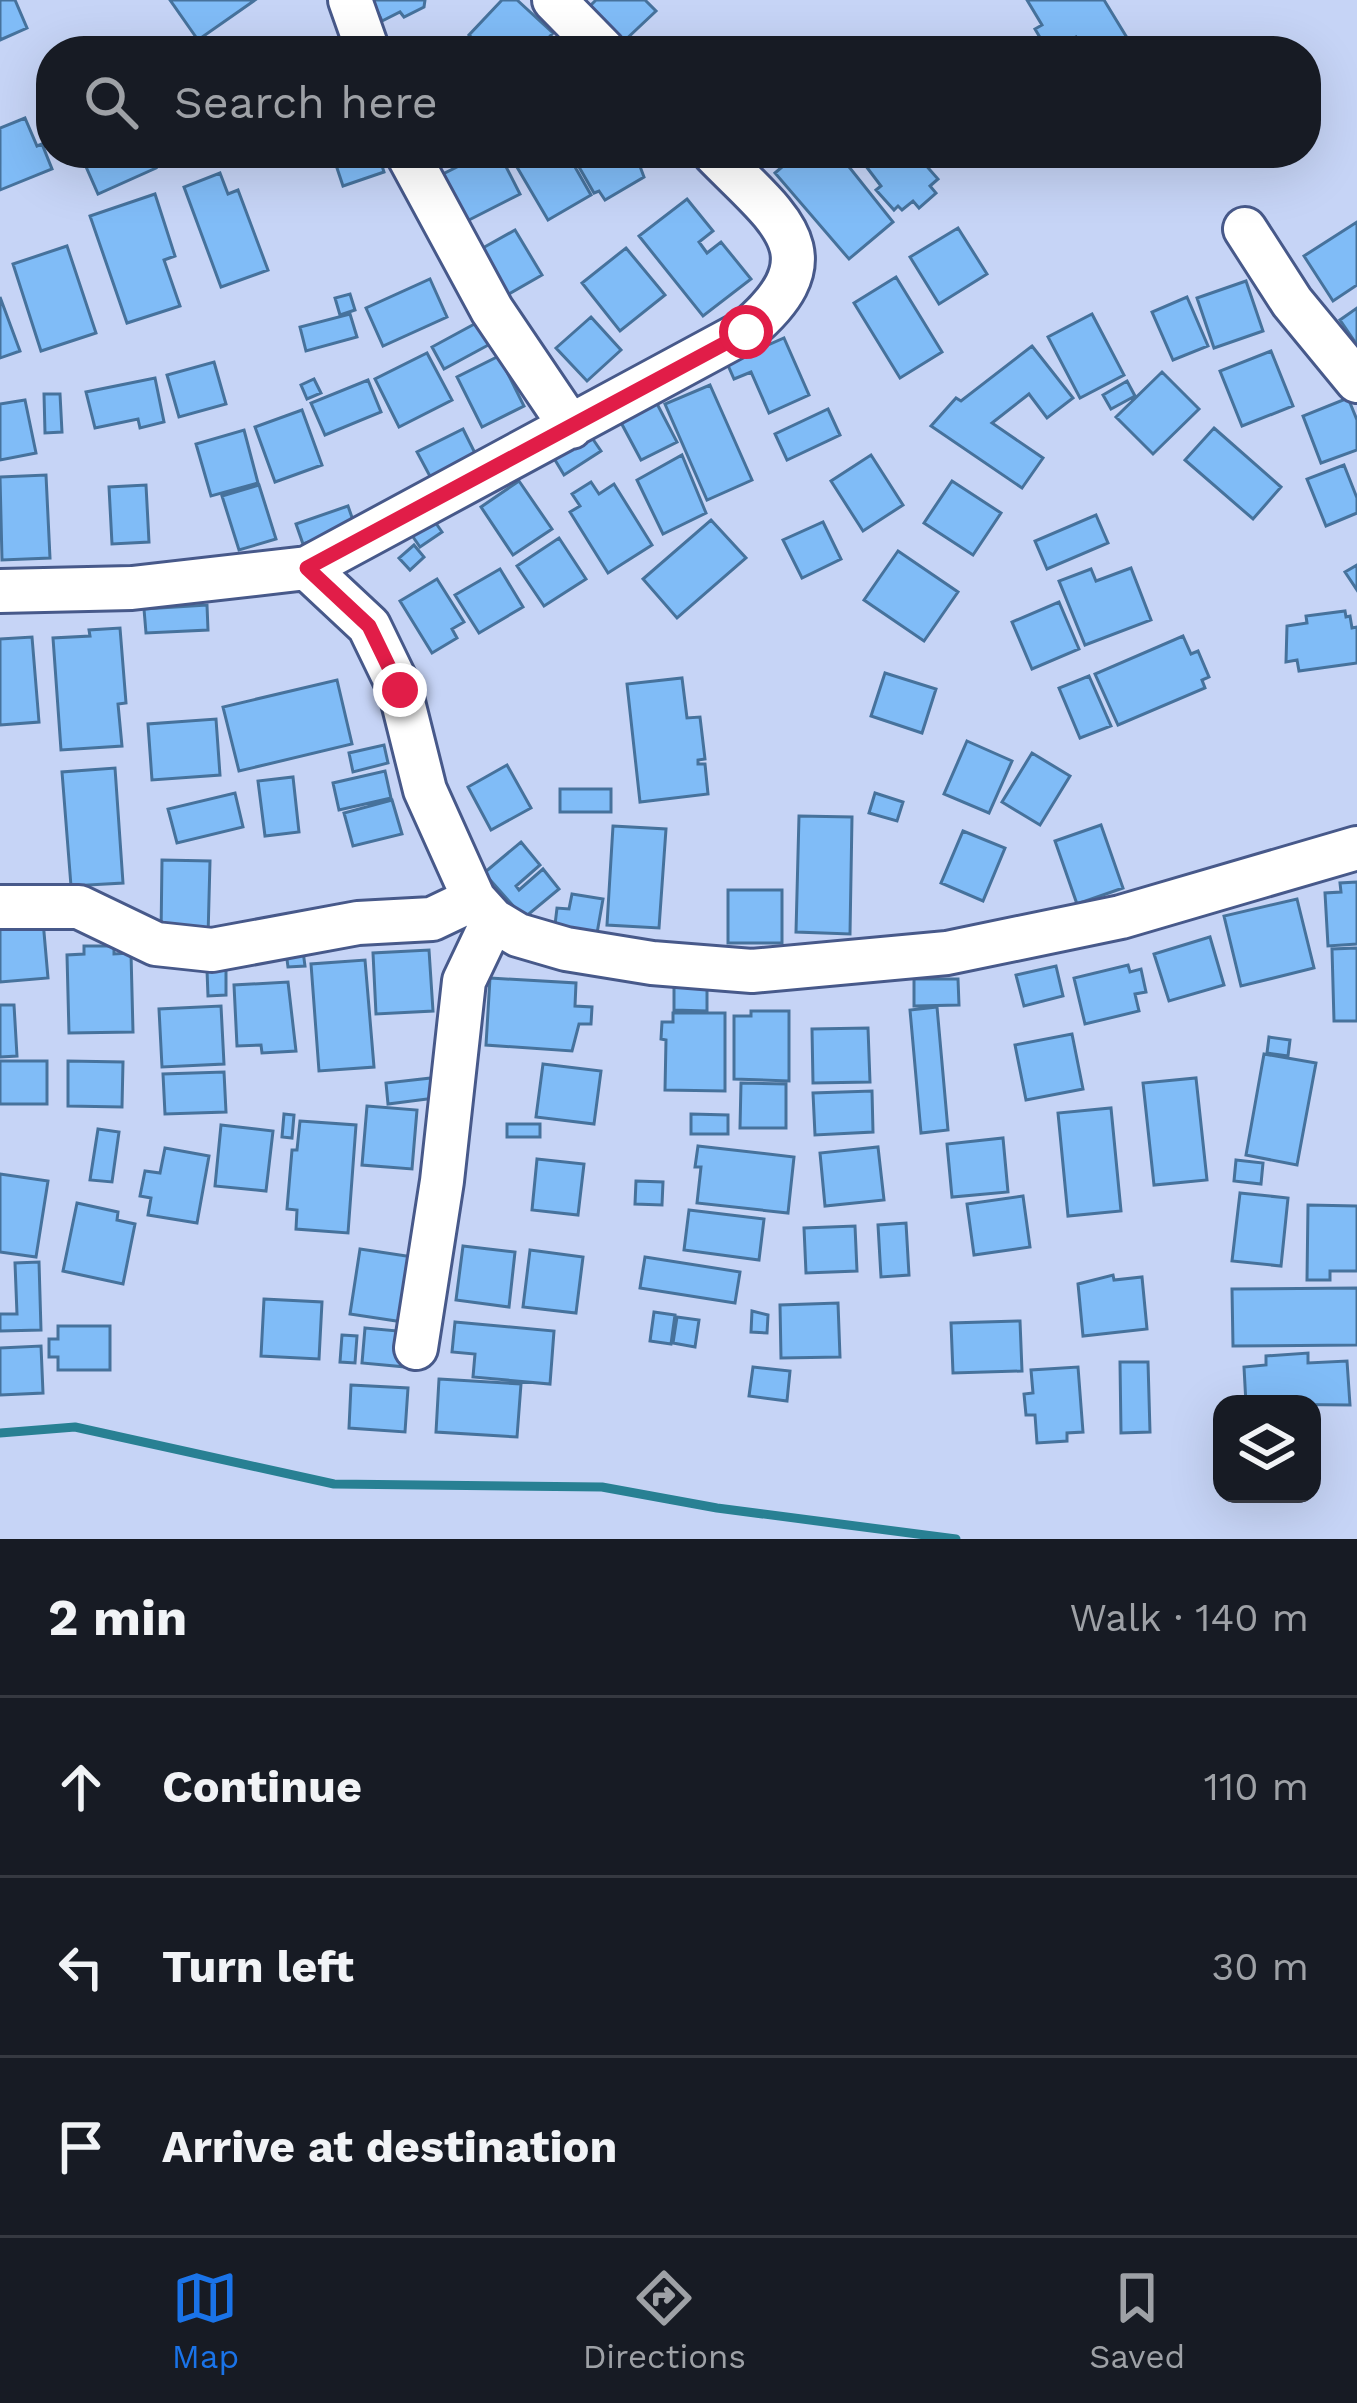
<!DOCTYPE html>
<html lang="en">
<head>
<meta charset="utf-8">
<style>
  body { margin:0; font-family:"Work Sans",sans-serif; background:#20242c; color:#f1f3f6 }
  .controls { position:absolute; right:36px; bottom:36px; display:grid; overflow:hidden; border-radius:24px; box-shadow:0 12px 48px #0002 }
  .controls button { width:108px; height:108px; display:grid; place-items:center; padding:0; border:0; border-bottom:3px solid #363941; background:#171b24; color:#f1f3f6; font:60px sans-serif }
  .stop { position:absolute; width:36px; height:36px; margin:-27px; border:9px solid #e11d48; border-radius:50%; background:#fff }
  .stop.end { background:#e11d48; border-color:#fff; box-shadow:0 3px 12px #0008 }
  .list { margin:0; padding:0; list-style:none }
  h2 { display:flex; justify-content:space-between; align-items:center; height:156px; margin:0; padding:0 48px; font-size:51px }
  h2 small { font-size:39px; font-weight:400; color:#9ea1a6 }
  .list li { display:grid; grid-template-columns:78px 1fr auto; gap:36px; align-items:center; box-sizing:border-box; height:180px; padding:0 48px; border-top:3px solid #363941 }
  .list b { display:block; font-size:45px; white-space:nowrap }
  .list em { font-size:39px; font-style:normal; color:#9ea1a6 }
  .icon { flex:none; width:66px; height:66px; fill:none; stroke:currentColor; stroke-width:2; stroke-linecap:round; stroke-linejoin:round }
  .map { position:relative; flex:none; width:1357px; height:1539px; overflow:hidden }
  .search { position:absolute; background:#171b24; box-shadow:0 12px 48px #0002; left:36px; right:36px; top:36px; height:132px; display:flex; align-items:center; gap:30px; box-sizing:border-box; padding:0 42px; border-radius:48px; color:#9ea1a6; font-size:45px }
  .sheet { height:696px; background:#171b24 }
  nav { display:flex; justify-content:space-around; align-items:center; box-sizing:border-box; height:168px; border-top:3px solid #363941; background:#171b24; font-size:33px; color:#9ea1a6 }
  nav a { display:grid; justify-items:center; gap:6px }
  nav .on { color:#1a73e8 }
  .map>svg:first-child { display:block }
</style>
</head>
<body>
<div class="map">
<svg width="1357" height="1539" viewBox="0 0 1357 1539">
  <rect width="100%" height="100%" fill="#c6d4f6"/>
  <g fill="none" stroke-linecap="round" stroke-linejoin="round">
    <path stroke="#288093" stroke-width="9" d="M0,1433l75,-6 259,57 268,3 115,21 239,31"/>
  </g>
  <path fill="#80bcf7" stroke="#46729c" stroke-width="3" d="M0,0h15l12,28 -27,12z
    M170,0h85l-57,40z
    M372,0h53l-1,7 -20,10 -4,-5 -18,9z
    M502,0h15l36,33 -17,18h-49l-18,-16z
    M596,0h49l11,11 -35,33 -35,-34z
    M1027,0h77l25,41 -17,10h-27l-9,-14 -28,14 -13,-22 7,-4z
    M25,118l12,28 5,-2 10,25 -52,21v-62z
    M80,153h70l6,15 -58,26z
    M332,153h46l6,19 -41,14z
    M485,153h14l21,41 -57,29 -24,-47z
    M530,153h37l24,42 -43,25 -34,-58z
    M571,153h64l9,24 -39,23 -6,-9 -5,2z
    M798,153h40l55,69 -44,37 -74,-86z
    M856,153h59l23,26 -8,7 6,7 -17,15 -6,-7 -11,9 -4,-4 -4,4 -18,-20 5,-4z
    M220,173l8,21 10,-4 30,80 -47,17 -37,-100z
    M155,194l20,62 -11,4 16,46 -53,17 -37,-107z
    M687,199l26,32 -14,11 8,11 14,-11 30,37 -48,37 -64,-80z
    M1357,222v63l-24,16 -29,-45z
    M958,228l29,46 -48,30 -29,-47z
    M515,230l27,45 -35,20 -26,-46z
    M67,246l29,87 -55,18 -28,-87z
    M626,248l39,47 -45,36 -38,-48z
    M896,277l46,75 -42,26 -46,-75z
    M430,279l17,38 -64,29 -17,-38z
    M1246,281l17,50 -49,17 -17,-50z
    M350,294l5,16 -15,5 -5,-17z
    M0,297l20,54 -20,7z
    M1187,297l21,49 -35,14 -21,-48z
    M1357,308v37l-17,-25z
    M350,314l7,23 -51,14 -6,-24z
    M1092,314l32,61 -44,23 -32,-61z
    M591,317l30,33 -34,31 -31,-33z
    M480,321l12,22 -48,26 -12,-22z
    M784,338l25,57 -40,18 -18,-41 -17,7 -7,-16z
    M1032,346l41,52 -26,20 -18,-24 -37,29 51,35 -21,30 -91,-62 25,-28 5,3z
    M1271,351l22,55 -51,20 -22,-55z
    M427,353l25,47 -53,27 -24,-48z
    M499,356l25,50 -42,21 -25,-50z
    M214,362l12,42 -47,13 -12,-42z
    M1162,372l37,37 -46,45 -37,-37z
    M155,378l9,44 -24,6 -2,-9 -43,9 -9,-36z
    M314,379l7,14 -14,6 -6,-14z
    M368,380l13,32 -56,23 -14,-32z
    M1127,381l8,15 -24,13 -8,-14z
    M710,385l42,95 -45,20 -42,-96z
    M44,394h16l2,38 -17,1z
    M654,398l23,44 -36,18 -23,-43z
    M1348,398l9,22v30l-36,13 -18,-47z
    M25,400l11,53 -36,7v-56z
    M828,409l12,26 -53,25 -12,-26z
    M302,410l20,55 -47,17 -20,-55z
    M1214,428l67,59 -28,32 -68,-59z
    M463,429l14,28 -45,23 -15,-28z
    M244,430l14,53 -47,13 -15,-52z
    M588,432l13,19 -37,24 -12,-20z
    M682,455l24,58 -43,21 -26,-54z
    M871,455l32,50 -40,26 -32,-50z
    M1344,465l13,33v15l-31,13 -19,-47z
    M46,475l4,83 -48,2 -2,-83z
    M519,481l33,48 -39,26 -32,-48z
    M952,481l49,32 -28,42 -49,-32z
    M591,482l8,12 15,-10 38,61 -44,28 -38,-61 10,-6 -8,-12z
    M146,485l3,57 -37,2 -3,-57z
    M259,485l17,54 -37,11 -17,-54z
    M348,506l7,20 -52,18 -7,-20z
    M1096,515l12,28 -61,26 -12,-28z
    M433,519l9,13 -22,15 -9,-13z
    M711,520l35,38 -69,60 -34,-39z
    M823,522l18,37 -39,19 -19,-38z
    M559,538l27,41 -42,27 -27,-40z
    M414,545l10,12 -14,13 -11,-12z
    M898,551l60,41 -34,49 -60,-41z
    M1357,565v25l-12,-18z
    M1131,568l20,52 -66,25 -26,-64 32,-12 5,12z
    M500,569l23,38 -44,26 -24,-38z
    M437,579l27,43 -12,7 5,9 -25,15 -32,-52z
    M1059,602l20,47 -47,20 -20,-47z
    M207,605l1,25 -62,3 -2,-24z
    M1345,611l1,6 4,-1 2,12 5,-1v36l-58,8 -2,-11 -11,2 1,-36 20,-3 -1,-7z
    M120,628l6,75 -8,1 4,42 -61,4 -8,-112 37,-2 -1,-6z
    M1183,636l8,18 7,-3 11,26 -7,3 3,8 -87,37 -23,-51z
    M32,637l7,85 -39,3v-86z
    M885,673l51,16 -14,44 -51,-17z
    M1089,676l22,50 -31,12 -21,-50z
    M682,678l5,40 13,-1 5,42 -7,1v4h7l3,30 -68,8 -13,-118z
    M337,680l15,64 -113,27 -16,-64z
    M216,719l4,56 -68,5 -4,-56z
    M967,741l45,20 -23,52 -45,-19z
    M384,745l4,18 -35,9 -4,-19z
    M1032,753l38,23 -30,49 -38,-23z
    M507,765l24,43 -40,22 -23,-43z
    M115,768l8,115 -52,3 -9,-114z
    M385,771l6,27 -52,12 -6,-27z
    M293,777l6,55 -34,4 -7,-55z
    M560,789h51v23h-51z
    M235,793l8,34 -66,16 -9,-34z
    M875,793l28,9 -6,19 -28,-8z
    M392,800l10,34 -49,12 -9,-33z
    M799,816l53,1 -2,117 -54,-2z
    M1101,825l22,63 -46,16 -22,-63z
    M613,826l53,3 -7,99 -52,-3z
    M963,831l42,17 -22,53 -42,-18z
    M521,842l19,23 -24,21 3,4 24,-21 16,20 -35,29 -40,-45z
    M162,860l48,1 -2,76 -47,-1z
    M1357,882v62l-29,2 -3,-53 16,-1 -1,-9z
    M728,890h54v53h-54z
    M572,894l31,5 -7,40 -42,-6 3,-25 12,1z
    M1297,899l17,69 -73,18 -17,-70z
    M43,921l5,57 -48,4v-56z
    M1210,937l14,48 -55,16 -15,-47z
    M84,946h30v8l17,-1 2,79 -64,1 -2,-78 17,-1z
    M1357,948v73h-23l-2,-72z
    M429,950l4,61 -57,3 -3,-61z
    M303,951l2,15 -17,1 -2,-15z
    M365,960l9,107 -55,4 -8,-107z
    M1128,965l2,7 11,-3 5,23 -11,2 4,17 -54,13 -11,-46z
    M1056,966l7,30 -39,10 -8,-31z
    M207,970h19v25l-18,1z
    M490,978l86,5 -1,23 17,1 -1,17h-12l-7,27 -86,-6z
    M914,979h44l1,26 -45,1z
    M288,982l8,69 -34,2 -1,-8 -24,1 -3,-61z
    M674,986l33,1v24l-33,-1z
    M0,1005h14l3,51 -17,1z
    M221,1006l3,58 -62,3 -3,-58z
    M937,1007l11,123 -27,3 -11,-123z
    M751,1011h38v70l-55,-2v-63h17z
    M673,1013h52v78l-60,-1 1,-50 -5,-1 1,-17h11z
    M868,1028l2,54 -57,1 -1,-54z
    M1072,1034l11,55 -57,11 -11,-55z
    M1269,1037l21,3 -2,16 -21,-3z
    M1264,1054l52,9 -19,102 -51,-10z
    M0,1061h47v43h-47z
    M68,1061l55,1 -1,45 -54,-1z
    M543,1064l58,7 -7,53 -58,-7z
    M224,1072l2,40 -61,2 -2,-40z
    M440,1077l3,20 -55,7 -2,-21z
    M1196,1078l11,102 -53,5 -11,-102z
    M741,1083l45,1v44h-46z
    M872,1091l1,41 -58,3 -2,-42z
    M367,1106l50,4 -5,59 -50,-4z
    M1111,1108l10,103 -53,5 -10,-103z
    M284,1114l10,1 -2,23 -10,-1z
    M691,1114l37,1v19h-37z
    M300,1121l56,4 -8,108 -52,-4 1,-19 -10,-1 5,-59h5z
    M507,1124h33v13h-33z
    M221,1125l52,6 -7,60 -51,-5z
    M98,1129l21,3 -7,50 -22,-2z
    M1003,1138l5,54 -56,5 -5,-53z
    M698,1146l96,11 -6,56 -91,-10 4,-36h-6z
    M878,1147l6,53 -59,6 -5,-53z
    M165,1148l44,8 -12,67 -49,-8 3,-17 -11,-2 5,-25 15,2z
    M537,1159l47,5 -6,51 -46,-5z
    M1236,1160l27,3 -2,21 -27,-3z
    M0,1174l48,7 -12,76 -36,-5z
    M636,1181l27,1 -1,23 -27,-1z
    M1240,1193l48,5 -7,68 -49,-5z
    M1023,1196l7,51 -56,8 -7,-51z
    M77,1203l41,9 -1,8 18,4 -12,60 -60,-13z
    M1308,1205l49,1v65h-27v9h-23z
    M689,1210l75,9 -5,41 -75,-10z
    M906,1223l3,52 -28,2 -3,-52z
    M855,1226l2,45 -51,2 -2,-45z
    M463,1246l52,6 -6,55 -53,-7z
    M360,1249l53,8 -10,65 -53,-8z
    M530,1250l53,7 -7,56 -53,-6z
    M645,1257l95,15 -5,31 -95,-15z
    M39,1262l2,68 -41,1v-17h17l-2,-51z
    M1113,1275l1,5 28,-3 5,52 -64,7 -5,-52z
    M1357,1288v57l-124,1 -1,-57z
    M264,1299l58,3 -3,57 -58,-3z
    M838,1303l2,54 -59,1 -1,-53z
    M752,1311l16,4 -1,18 -16,-1z
    M654,1312l21,3 -4,29 -21,-3z
    M677,1317l22,3 -4,27 -22,-4z
    M1020,1321l2,50 -69,2 -2,-50z
    M455,1322l99,9 -4,53 -77,-7 2,-23 -23,-2z
    M58,1326h52v44h-52v-13h-9v-18h9z
    M365,1328l44,4 -3,35 -44,-4z
    M342,1335l15,1 -2,27 -15,-1z
    M41,1346l2,47 -43,2v-47z
    M1308,1353v10l39,-2 3,44 -104,-1 -2,-37 22,-2v-9z
    M1120,1362h28l2,70 -29,1z
    M753,1367l37,4 -3,30 -38,-5z
    M1078,1367l5,65 -16,1v8l-30,2 -2,-28h-9l-2,-21 9,-1 -2,-23z
    M439,1379l82,5 -4,53 -81,-5z
    M351,1385l57,3 -3,44 -56,-4z"/>
  <g fill="none" stroke-linecap="round" stroke-linejoin="round">
    <g stroke="#47598a" stroke-width="48">
      <path id="minor" d="M350,0l18,51
        M554,0l50,51
        M407,153l85,157 79,117
        M1245,229l47,73 65,79
        M307,568l62,58 31,64 25,100 49,109 19,21 25,15 48,14 86,14 100,8 195,-18 174,-36 236,-69
        M0,591l132,-3 175,-20 439,-237c92,-77 31,-113 -32,-178
        M0,907h79l77,37 56,6 146,-27 74,-4 42,-20
        M416,1348l26,-167 22,-200 29,-61"/>
    </g>
    <use href="#minor" stroke="#fff" stroke-width="42"/>
  </g>
  <g fill="none" stroke-linecap="round" stroke-linejoin="round">
    <path stroke="#e11d48" stroke-width="15" d="M400,690l-31,-64 -62,-58 439,-236"/>
  </g>
</svg>
<div class="controls">
<button><svg class="icon" aria-label="layers" viewBox="0 0 24 24"><path d="M12 4l9 5-9 5-9-5zM3 14l9 5 9-5"/></svg></button>
</div>
<div class="stop" style="left:746px;top:332px"></div>
<div class="stop end" style="left:400px;top:690px"></div>
<div class="search"><svg class="icon" aria-label="search" viewBox="0 0 24 24"><circle cx="10" cy="10" r="6"/><path d="M15 15l6 6"/></svg>Search here</div>
</div>
<section class="sheet">
<h2>2 min<small>Walk · 140 m</small></h2>
<ul class="list">
<li><svg class="icon" aria-label="ahead" viewBox="0 0 24 24"><path d="M12 20V5M6 11l6-6 6 6"/></svg><div><b>Continue</b></div><em>110 m</em></li>
<li><svg class="icon" aria-label="left" viewBox="0 0 24 24"><path d="M17 20v-9H6M10 6l-5 5 5 5"/></svg><div><b>Turn left</b></div><em>30 m</em></li>
<li><svg class="icon" aria-label="arrive" viewBox="0 0 24 24"><path d="M6 21V4h12l-3 4 3 4H6"/></svg><div><b>Arrive at destination</b></div></li>
</ul>
</section>
<nav>
<a class="on"><svg class="icon" aria-label="map" viewBox="0 0 24 24"><path d="M3 6l6-2 6 2 6-2v14l-6 2-6-2-6 2zM9 4v14M15 6v14"/></svg>Map</a>
<a><svg class="icon" aria-label="directions" viewBox="0 0 24 24"><path d="M12 3l9 9-9 9-9-9zM9 14v-3h6M13 9l2 2-2 2"/></svg>Directions</a>
<a><svg class="icon" aria-label="saved" viewBox="0 0 24 24"><path d="M7 4h10v16l-5-4-5 4z"/></svg>Saved</a>
</nav>
</body>
</html>
